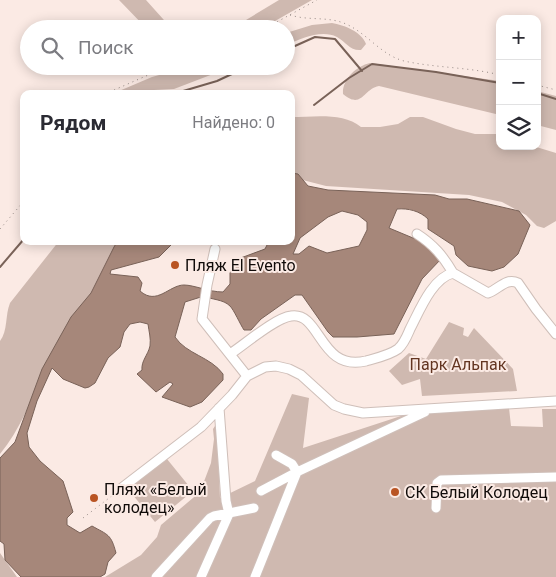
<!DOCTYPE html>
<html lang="ru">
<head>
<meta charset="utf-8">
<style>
  body { margin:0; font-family:Roboto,sans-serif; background:#f2f2f3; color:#2b2b33 }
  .controls { position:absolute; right:15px; top:15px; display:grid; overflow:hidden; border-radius:10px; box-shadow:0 2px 12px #0003 }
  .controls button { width:45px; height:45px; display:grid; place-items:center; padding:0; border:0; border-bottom:1px solid #e1e1e2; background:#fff; color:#2b2b33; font:25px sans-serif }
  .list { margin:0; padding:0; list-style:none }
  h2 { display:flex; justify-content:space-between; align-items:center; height:65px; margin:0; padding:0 20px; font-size:21px }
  h2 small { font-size:16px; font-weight:400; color:#7c7c81 }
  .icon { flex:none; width:28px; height:28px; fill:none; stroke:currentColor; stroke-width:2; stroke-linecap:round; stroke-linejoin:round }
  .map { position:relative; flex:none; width:556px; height:577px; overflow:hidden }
  .search { position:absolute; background:#fff; box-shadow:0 2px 12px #0003; left:20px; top:20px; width:275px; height:55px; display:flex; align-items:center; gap:12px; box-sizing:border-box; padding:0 18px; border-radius:28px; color:#7c7c81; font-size:19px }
  .panel { position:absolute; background:#fff; box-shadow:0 2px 12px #0003; left:20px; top:90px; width:275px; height:155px; border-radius:10px }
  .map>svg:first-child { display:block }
</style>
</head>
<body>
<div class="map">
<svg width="556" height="577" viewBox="0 0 556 577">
  <rect width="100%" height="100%" fill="#fbeae4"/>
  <path fill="#cfb9b0" d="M119,0h27l26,29h-25z
    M279,0h33l-51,29h-30z
    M332,23c12,2 30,9 34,21l-5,6c-11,1 -15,-8 -24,-13 -16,-8 -36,2 -51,8v-12l26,-8z
    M370,63l130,18v34l-121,-29c-16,3 -17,24 -36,8 -1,-14 13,-28 27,-31z
    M209,66h25l-60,23 -20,1 -15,4h-27l40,-17 18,-5 25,-2z
    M537,91l19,5v34l-19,-5z
    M291,117c23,0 52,-5 70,10h19l18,-3 12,-7h13l33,12 19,5h25v12h33l23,7v68l-12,7 -7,-2 -11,-11 -24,-13 -33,-7 -143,-9 -35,-9z
    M59,241h61c-23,46 -50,89 -75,134 -15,26 -25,55 -45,79v-113c8,-10 5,-26 10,-38z
    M449,322l15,6 -1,7 5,2 6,-9 39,41 4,22 -95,5 -2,-17 -18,6 -13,-14 20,-18 17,6z
    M292,394l17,4 -6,50 104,-34 102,-6 2,18 32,1 -1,-18h14v168h-451l36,-22 16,-18 4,-12 39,-33 11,-29 3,-24 -1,-10 2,-3h2l3,72 35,-17z
    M167,459l26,32 -38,31 -27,-33z
    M0,553l17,24h-17z"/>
  <path fill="#a6877a" stroke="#796258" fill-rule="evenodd" d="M291,173l7,1 10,12 20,4 107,5 14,4h18l52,12 11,14 -12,29 -14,13 -12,4 -24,-5 -12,-11 -2,-9 -26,-17v-10c-8,-8 -20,-11 -31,-10l-8,19 24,10 10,2 18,19 -19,20 -28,55 -37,3h-24l-5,-5 -26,-37h-7l-34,24 -10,11h-7c-4,-6 -10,-20 -14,-24 -7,-7 -18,-6 -26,-10l-19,6 -10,35c11,17 36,20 48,37v6l-21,22 -12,5 -28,-10 11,-13 -3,-2 -14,10 -19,-18 5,-4c-1,-9 6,-15 8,-24 1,-8 -1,-14 -2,-22l-8,-2 -10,2 -6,8 -4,15 -12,11 -13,25 -6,4 -4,1 -22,-9 -11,-11 -15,33 -10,32 2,14 11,14 23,20 10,31 -6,6v7l13,8 12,-7c16,9 19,8 24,27l-8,9 -3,12 -5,3h-79l-16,-17 -1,-16 -4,-3v-83l15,-16 27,-73 29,-52 20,-24 23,-46 3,-5 5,-1h47l2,4 -12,12 -48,13 -1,4 28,3 4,6 -2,8c17,15 29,-6 44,-6 10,0 25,7 39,7l7,-8v-11l8,-14 27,-10 4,-8h22zM342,211l16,4 9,7v8l-8,16 -32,7 -18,-7 -10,8h-6l7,-16 28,-21z"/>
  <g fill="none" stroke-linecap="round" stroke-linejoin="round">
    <path stroke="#796258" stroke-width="2" d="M286,50l29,-13 20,2 27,32
      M537,93l19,6
      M173,94l44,-13 32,-15
      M314,105l35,-27 23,-14 64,8 64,11
      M0,267l24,-28"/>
    <g stroke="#cfbfb9" stroke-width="11">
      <path id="minor" d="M417,234c17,11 26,22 36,39
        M215,249l-8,36 -5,34 45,57
        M230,354c14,-9 45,-36 61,-38 30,-5 28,56 75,45 11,-3 24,-6 32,-12 6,-5 9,-13 12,-20 9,-17 22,-51 43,-56l35,20c10,-3 18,-16 30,-10l18,26 20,25
        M119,490l82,-63 31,-32 15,-19 18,-9 11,-1 13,3 12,6 33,30 10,4 19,4 193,-12
        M261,491l36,-19 128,-60
        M436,508l1,-25 4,-3 115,-3
        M156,577l54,-59 4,-2 40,-8
        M201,577l28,-63 -3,-13 -7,-93
        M255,577l42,-105 -5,-8 -16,-9"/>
    </g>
    <path stroke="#958985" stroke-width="1" stroke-dasharray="1 4" stroke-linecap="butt" d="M290,15c19,6 38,1 56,9 22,10 35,31 58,37 32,7 65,6 96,14
      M264,29l53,-29
      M537,85l19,5
      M105,94l50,-22 26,-6
      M0,229l24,-28
      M83,518l30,-23"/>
    <use href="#minor" stroke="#fff" stroke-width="9"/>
  </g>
  <g fill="#b95423" stroke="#fbeae4" stroke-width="2">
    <circle cx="175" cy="265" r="5"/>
    <circle cx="395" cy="492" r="5"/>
    <circle cx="94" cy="498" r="5"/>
  </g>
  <g text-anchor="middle" stroke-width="4" stroke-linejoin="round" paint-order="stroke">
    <g font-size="16" fill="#100b09" stroke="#fbeae4" text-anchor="start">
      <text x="185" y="271">Пляж El Evento</text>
      <text x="104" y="495">Пляж «Белый<tspan x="104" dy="18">колодец»</tspan></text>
      <text x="405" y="498">СК Белый Колодец</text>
    </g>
    <g font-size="16" fill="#633521" stroke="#fbeae4">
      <text x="458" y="370">Парк Альпак</text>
    </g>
  </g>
</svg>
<div class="controls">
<button>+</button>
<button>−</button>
<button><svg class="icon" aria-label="layers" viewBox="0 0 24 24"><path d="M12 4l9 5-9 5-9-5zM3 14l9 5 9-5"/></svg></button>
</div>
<div class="search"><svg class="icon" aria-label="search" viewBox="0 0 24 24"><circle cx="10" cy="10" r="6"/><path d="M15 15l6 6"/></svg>Поиск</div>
<section class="panel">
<h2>Рядом<small>Найдено: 0</small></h2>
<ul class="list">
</ul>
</section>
</div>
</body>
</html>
